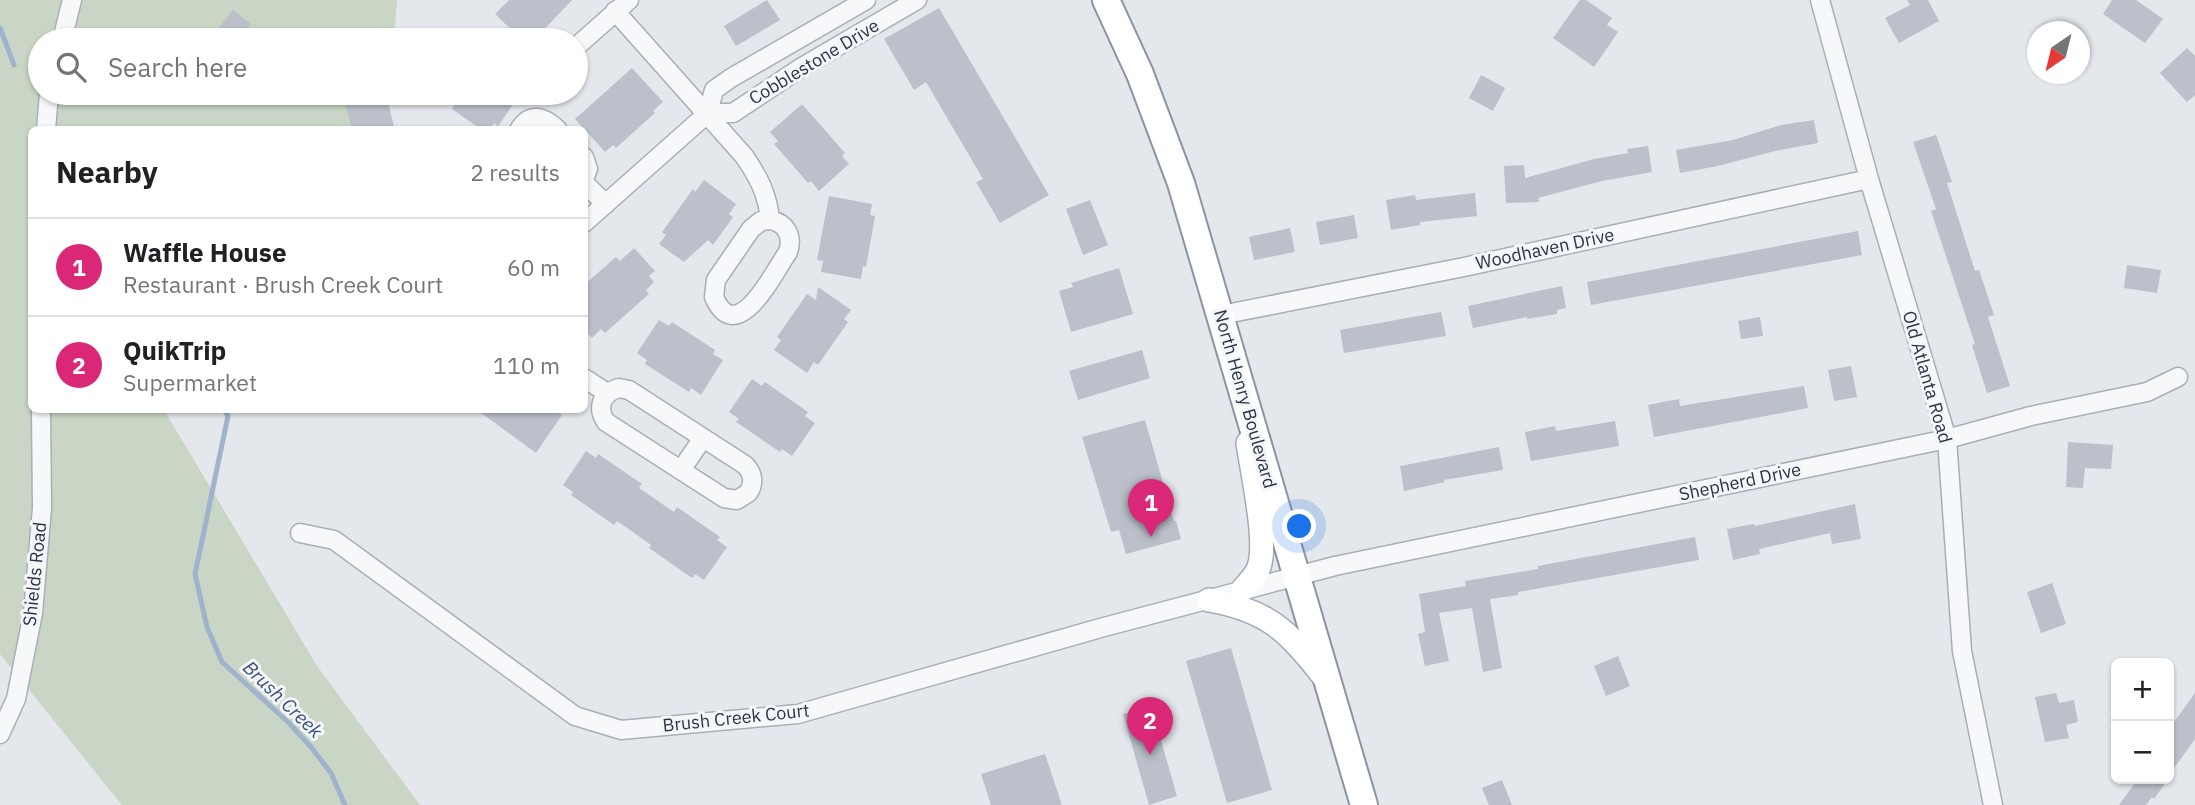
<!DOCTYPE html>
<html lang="en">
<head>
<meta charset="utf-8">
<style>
  body { margin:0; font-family:"IBM Plex Sans",sans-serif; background:#f2f2f2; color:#202124 }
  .controls { position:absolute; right:21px; bottom:21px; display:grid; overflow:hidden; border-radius:10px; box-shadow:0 2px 5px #0004 }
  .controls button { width:63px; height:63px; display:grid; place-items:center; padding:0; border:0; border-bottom:2px solid #e0e0e0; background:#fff; color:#202124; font:35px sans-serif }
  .compass { position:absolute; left:2027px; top:21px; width:63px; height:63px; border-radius:50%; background:#fff; box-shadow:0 2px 5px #0004; rotate:215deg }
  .you { position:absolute; left:1300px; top:527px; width:24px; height:24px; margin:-18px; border:5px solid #fff; border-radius:50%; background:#1a73e8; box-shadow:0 0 0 10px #1a73e833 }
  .badge { display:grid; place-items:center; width:46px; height:46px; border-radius:50%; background:#db2777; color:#fff; font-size:23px; font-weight:700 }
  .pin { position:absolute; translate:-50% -58px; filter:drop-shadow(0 2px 4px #0008) }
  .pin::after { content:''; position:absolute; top:37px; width:24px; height:21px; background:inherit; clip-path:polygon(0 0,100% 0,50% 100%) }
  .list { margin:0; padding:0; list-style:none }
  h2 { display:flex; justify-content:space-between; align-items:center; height:91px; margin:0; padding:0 28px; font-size:30px }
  h2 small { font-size:23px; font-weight:400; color:#757577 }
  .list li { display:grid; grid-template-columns:46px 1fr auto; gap:21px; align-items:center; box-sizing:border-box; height:98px; padding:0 28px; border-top:2px solid #e0e0e0 }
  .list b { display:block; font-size:26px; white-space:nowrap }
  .list p { margin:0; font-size:23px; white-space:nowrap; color:#757577 }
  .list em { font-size:23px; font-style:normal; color:#757577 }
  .icon { flex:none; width:38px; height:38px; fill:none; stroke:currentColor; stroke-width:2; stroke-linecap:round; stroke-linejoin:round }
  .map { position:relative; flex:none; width:2195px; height:805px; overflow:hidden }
  .search { position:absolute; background:#fff; box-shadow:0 2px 5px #0004; left:28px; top:28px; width:560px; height:77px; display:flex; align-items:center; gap:18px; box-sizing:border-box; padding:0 24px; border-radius:38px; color:#757577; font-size:26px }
  .panel { position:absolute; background:#fff; box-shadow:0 2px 5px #0004; left:28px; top:126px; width:560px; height:287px; border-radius:10px }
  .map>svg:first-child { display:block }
</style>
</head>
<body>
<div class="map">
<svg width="2195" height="805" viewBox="0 0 2195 805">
  <rect width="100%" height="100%" fill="#e4e7ec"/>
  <path fill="#c9d6c5" d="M0,0h397l-3,40h-354v53h350l-2,36 -356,1v280h132l153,256 103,139h-298l-122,-151z"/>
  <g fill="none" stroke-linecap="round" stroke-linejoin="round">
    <path stroke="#9fb4cc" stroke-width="5" d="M0,28l14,37
      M224,410l4,6 -33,158 12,53 15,35 67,61 22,24 20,26 14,32"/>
  </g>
  <path fill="#bbc0ca" d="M509,0h63l-38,40h-12l-27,-26z
    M767,0l13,20 -44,26 -12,-20z
    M1580,0h6l26,18 -5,7 11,7 -24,35 -41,-29z
    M1907,0h21l11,21 -40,22 -14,-25 25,-13z
    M2112,0h24l27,19 -18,24 -42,-29z
    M939,8l110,187 -49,28 -24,-41 7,-3 -57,-97 -12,8 -30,-51z
    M233,10l18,14 -12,16h-30z
    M2187,48l8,8v39l-8,7 -27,-29z
    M632,68l31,34 -10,9 2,2 -39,35 -3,-3 -8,7 -30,-33z
    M1481,75l24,13 -12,23 -24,-13z
    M343,93h43l8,34 -42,3z
    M463,93h58l-23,33 -4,-3 -4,7h-8l-30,-21z
    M802,104l43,49 -3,3 7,8 -30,27 -8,-10 -3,2 -34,-39 4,-3 -8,-9z
    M1814,120l4,23 -43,8 -57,15 -38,7 -4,-23 57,-10 48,-15z
    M1936,135l16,47 -5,1 28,88 4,-1 15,45 -6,2 22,69 -23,7 -15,-48 3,-1 -44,-133 5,-2 -23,-67z
    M1648,146l4,26 -50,9 -64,17 1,4 -33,1 -2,-37 20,-1 1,13 69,-19 34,-6 -1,-4z
    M704,180l32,24 -7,10 4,3 -20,28 -5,-5 -24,22 -25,-18 7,-9 -4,-3 31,-43 2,3z
    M1475,193l2,23 -57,6v3l-29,5 -5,-30 29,-5 1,5z
    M829,196l43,8 -2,11 5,1 -9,51 -3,-1 -2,13 -40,-7 2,-11 -6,-1z
    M1090,200l18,45 -25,10 -17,-46z
    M1354,215l4,23 -38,7 -4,-23z
    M1290,228l5,24 -41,8 -5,-23z
    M1858,231l4,24 -271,50 -4,-23z
    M634,248l21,23 -6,5 5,6 -8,8 3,4 -44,39 -4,-4 -9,9 -8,-9v-44l32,-28 4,4z
    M2127,265l34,5 -4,23 -33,-5z
    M1119,268l14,46 -62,18 -12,-41 14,-4 -2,-4z
    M1562,286l4,22 -9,2v4l-30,5v-2l-54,11 -5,-22z
    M818,287l33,23 -7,9 4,3 -30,43 -4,-3 -7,11 -33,-23 7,-10 -4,-3 30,-43 9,6z
    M1441,312l5,24 -102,17 -4,-23z
    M1760,317l3,19 -22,3 -3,-18z
    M659,320l10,6 3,-4 43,28 -2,4 10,6 -22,35 -10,-7 -2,4 -44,-28 2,-4 -10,-7z
    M1142,350l8,28 -72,22 -9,-29z
    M1851,366l6,31 -23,4 -6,-31z
    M752,379l10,7 3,-4 43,30 -3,4 10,7 -23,33 -10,-7 -2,3 -44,-30 3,-3 -10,-7z
    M1804,386l4,22 -154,29 -6,-32 31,-6 1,7z
    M477,410h77l8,5 -26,38z
    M1145,420l29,101h2l5,18 -55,15 -7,-24 -8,2 -29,-95z
    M1615,421l4,25 -88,15 -6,-29 30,-6 1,5z
    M2068,442l45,3 -2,24 -26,-1 -2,20 -17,-1z
    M1499,447l4,23 -59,10 1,2 -41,9 -4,-25z
    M586,451l10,7 2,-4 44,30 -3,4 35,24 3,-5 43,30 -3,3 10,7 -23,33 -9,-6 -3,4 -43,-30 2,-3 -21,-15 -13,-9 -3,4 -43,-30 2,-3 -10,-7z
    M1855,504l6,35 -29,5 -2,-11 -71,16 1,5 -27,6 -6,-31 27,-5 1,2z
    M1695,537l4,23 -181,32v3l-28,4 12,69 -19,4 -11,-64 -33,5 10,48 -24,5 -7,-32 7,-2 -6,-38 47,-8 -1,-5 73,-12v-3z
    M2052,583l14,41 -25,9 -14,-41z
    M1231,648l41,142 -45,13 -41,-142z
    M1618,656l12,30 -24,10 -12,-30z
    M2056,693l3,10 15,-3 4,22 -12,3 3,13 -24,4 -10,-45z
    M2195,693v46l-26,36v-46z
    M1151,706l26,90 -28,9 -26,-91z
    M1045,754l17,51h-71l-10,-31z
    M2138,779h30l-14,20 -2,-2 -6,8h-27z
    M1502,780l10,25h-23l-7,-17z"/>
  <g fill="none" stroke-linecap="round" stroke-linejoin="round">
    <g stroke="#a9aeb7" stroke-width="21">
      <path id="minor" d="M1820,0l49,179 78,260 15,212 31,154
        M615,11l129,145c14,20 24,39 26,64
        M62,40l10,-40
        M576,47l53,-47
        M708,113h25l69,-46 115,-67
        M46,130l3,-37
        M519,130c11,-19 26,-13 39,0
        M584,157l4,12 -4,10
        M584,183l22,21
        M770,220c17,3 23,17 18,32 -13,18 -51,98 -74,45l2,-17 35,-51 10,-8z
        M584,223l124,-110 6,-23 17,-12 135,-78
        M1221,315l243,-48 405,-88
        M584,378l23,15
        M619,388l10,2 116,75c8,8 10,18 3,28l-11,7 -13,-2 -118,-76c-10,-15 -4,-29 13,-34z
        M681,470l22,-32
        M300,533l34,7 241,176 46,14 177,-16 306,-87 231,-61 612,-127 84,-23 116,-24 31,-15
        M0,734l16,-35 17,-86 9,-105 -1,-98"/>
    </g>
    <g stroke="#a3abb8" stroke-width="26">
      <path id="major" d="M1243,589c5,-6 14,-14 16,-22 9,-25 -7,-95 -11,-124
        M1209,600c58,10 80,31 115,77"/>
    </g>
    <g stroke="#8b94a3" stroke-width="30">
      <path id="highway" d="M1106,0l34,74 41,109 183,622"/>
    </g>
    <use href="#minor" stroke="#f7f8fa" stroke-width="18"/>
    <use href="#major" stroke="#fff" stroke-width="23"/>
    <use href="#highway" stroke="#fff" stroke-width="26"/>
  </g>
  <g text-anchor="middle" stroke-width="6" stroke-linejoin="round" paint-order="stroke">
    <g font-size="18" fill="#2b3445" stroke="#f4f6f9">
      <text transform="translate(814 62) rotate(-31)" y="6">Cobblestone Drive</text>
      <text transform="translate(1545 249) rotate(-12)" y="6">Woodhaven Drive</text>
      <text transform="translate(1927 377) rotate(74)" y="6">Old Atlanta Road</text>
      <text transform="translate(1245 399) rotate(74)" y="6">North Henry Boulevard</text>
      <text transform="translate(1740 482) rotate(-12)" y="6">Shepherd Drive</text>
      <text transform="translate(35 574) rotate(-84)" y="6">Shields Road</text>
      <text transform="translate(736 718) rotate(-6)" y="6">Brush Creek Court</text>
    </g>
    <g font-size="19" font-style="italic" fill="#34527a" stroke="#f4f6f9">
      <text transform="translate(283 699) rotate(44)" y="7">Brush Creek</text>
    </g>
  </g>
</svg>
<div class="controls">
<button>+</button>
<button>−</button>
</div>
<svg class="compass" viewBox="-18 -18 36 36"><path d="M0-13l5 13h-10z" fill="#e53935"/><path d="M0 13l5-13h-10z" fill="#757577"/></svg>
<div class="you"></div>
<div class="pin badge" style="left:1151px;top:537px">1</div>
<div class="pin badge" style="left:1150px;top:755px">2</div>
<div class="search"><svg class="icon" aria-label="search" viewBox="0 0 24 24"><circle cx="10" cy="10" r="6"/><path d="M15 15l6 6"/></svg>Search here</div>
<section class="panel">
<h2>Nearby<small>2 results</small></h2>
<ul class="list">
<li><span class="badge">1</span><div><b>Waffle House</b><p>Restaurant · Brush Creek Court</p></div><em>60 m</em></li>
<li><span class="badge">2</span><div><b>QuikTrip</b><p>Supermarket</p></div><em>110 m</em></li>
</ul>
</section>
</div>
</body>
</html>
